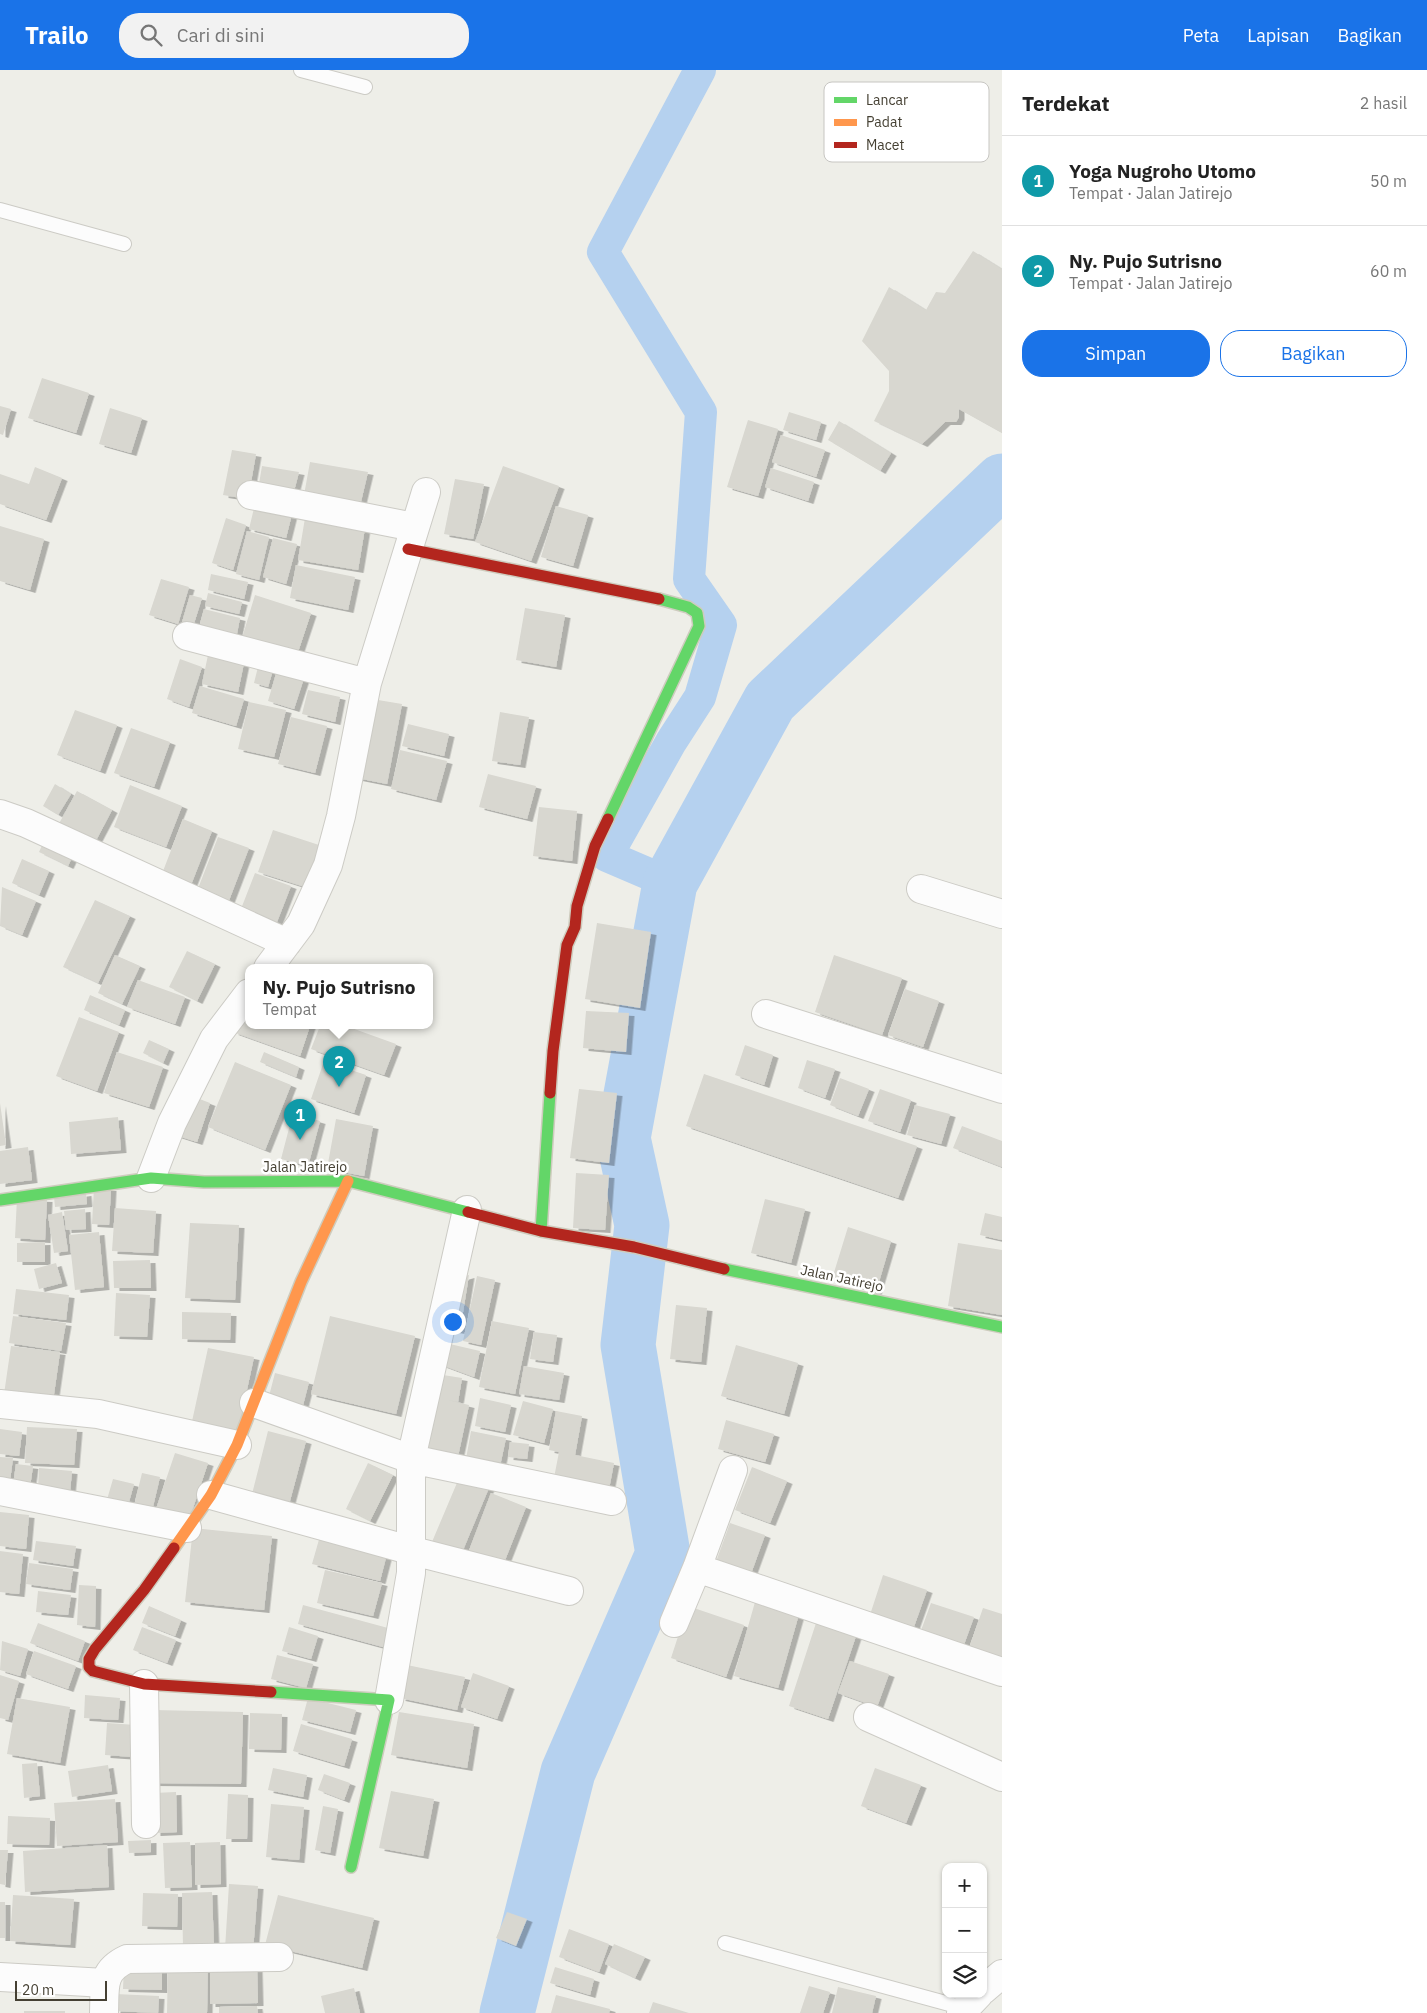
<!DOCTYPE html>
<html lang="id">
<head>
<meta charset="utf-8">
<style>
  body { margin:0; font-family:"IBM Plex Sans",sans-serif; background:#f2f2f2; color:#222 }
  .controls { position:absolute; right:15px; bottom:15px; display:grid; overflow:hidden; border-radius:10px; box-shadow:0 1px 4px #0004 }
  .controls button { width:45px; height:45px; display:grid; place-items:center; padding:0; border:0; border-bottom:1px solid #e0e0e0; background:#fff; color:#222; font:25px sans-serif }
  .scale { position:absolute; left:15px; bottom:12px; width:92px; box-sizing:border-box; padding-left:5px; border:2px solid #454033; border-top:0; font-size:14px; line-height:18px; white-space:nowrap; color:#454033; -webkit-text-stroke:4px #fff; paint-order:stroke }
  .you { position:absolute; left:452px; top:1251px; width:18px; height:18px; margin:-12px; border:4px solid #fff; border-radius:50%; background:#1a73e8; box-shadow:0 0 0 8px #1a73e833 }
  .badge { display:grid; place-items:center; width:32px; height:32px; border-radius:50%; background:#1a73e8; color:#fff; font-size:16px; font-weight:700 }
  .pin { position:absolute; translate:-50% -41px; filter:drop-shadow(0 1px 2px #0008) }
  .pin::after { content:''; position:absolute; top:26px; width:18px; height:15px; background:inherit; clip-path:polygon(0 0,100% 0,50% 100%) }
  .popup { position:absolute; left:245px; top:894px; width:188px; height:65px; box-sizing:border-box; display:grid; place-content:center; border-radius:10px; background:#fff; filter:drop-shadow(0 1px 4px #0005); font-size:16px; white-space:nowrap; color:#767676 }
  .popup b { font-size:19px; color:#222 }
  .popup::after { content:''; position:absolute; left:50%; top:100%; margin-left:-10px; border:10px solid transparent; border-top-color:#fff }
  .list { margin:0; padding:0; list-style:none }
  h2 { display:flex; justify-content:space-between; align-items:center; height:65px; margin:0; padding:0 20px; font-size:21px }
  h2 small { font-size:16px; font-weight:400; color:#767676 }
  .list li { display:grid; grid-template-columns:32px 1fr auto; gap:15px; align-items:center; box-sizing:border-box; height:90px; padding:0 20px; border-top:1px solid #e0e0e0 }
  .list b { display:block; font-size:19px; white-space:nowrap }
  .list p { margin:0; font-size:16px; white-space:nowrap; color:#767676 }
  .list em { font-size:16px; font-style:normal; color:#767676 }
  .actions { display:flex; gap:10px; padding:15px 20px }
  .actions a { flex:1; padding:11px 0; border:1px solid #1a73e8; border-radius:20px; text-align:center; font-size:18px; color:#1a73e8 }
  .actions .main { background:#1a73e8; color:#fff }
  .icon { flex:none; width:28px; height:28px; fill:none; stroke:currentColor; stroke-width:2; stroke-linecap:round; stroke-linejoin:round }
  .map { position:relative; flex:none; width:1002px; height:1943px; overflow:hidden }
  header { display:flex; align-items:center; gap:30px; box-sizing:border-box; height:70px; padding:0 25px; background:#1a73e8; color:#fff }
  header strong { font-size:24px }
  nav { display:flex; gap:28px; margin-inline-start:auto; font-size:18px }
  .search { width:350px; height:45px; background:#f2f2f2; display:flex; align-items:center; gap:12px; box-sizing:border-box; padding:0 18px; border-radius:20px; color:#767676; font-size:19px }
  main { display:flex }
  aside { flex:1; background:#fff }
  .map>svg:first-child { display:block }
</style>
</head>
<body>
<header>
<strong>Trailo</strong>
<div class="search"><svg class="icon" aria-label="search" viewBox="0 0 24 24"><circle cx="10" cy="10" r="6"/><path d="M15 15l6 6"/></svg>Cari di sini</div>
<nav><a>Peta</a><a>Lapisan</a><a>Bagikan</a></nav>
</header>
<main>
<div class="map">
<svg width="1002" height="1943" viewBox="0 0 1002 1943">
  <defs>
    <filter id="shadow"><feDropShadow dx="5.5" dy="3" stdDeviation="0" flood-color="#0004"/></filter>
  </defs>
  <rect width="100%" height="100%" fill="#eeeee8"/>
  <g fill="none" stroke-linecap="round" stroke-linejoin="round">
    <path stroke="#b5d1ef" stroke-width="32" d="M670,813l-63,-27 64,-114 29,-45 21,-72 -32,-46 12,-167 -98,-160 97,-182"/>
    <path stroke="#b5d1ef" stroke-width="55" d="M507,1943l61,-241 95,-218 -35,-209 14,-120 -19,-87 47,-255 100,-182 232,-220"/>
  </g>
  <path fill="#d8d7d0" filter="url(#shadow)" d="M973,181l29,18v164l-43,-24v8l-3,5h-11l-23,22 -48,-23 15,-30v-20l-27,-30 27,-54 37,23 10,-18 9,1z
    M42,308l47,15 -13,40 -48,-15z
    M0,336l11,3 -8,26 -3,-1z
    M110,338l32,10 -11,35 -32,-9z
    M789,342l32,10 -5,18 -33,-10z
    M748,350l30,9 -20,67 -31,-9z
    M839,351l52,32 -11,18 -52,-31z
    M781,365l44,15 -9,27 -44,-15z
    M232,380l24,4 -8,45 -25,-4z
    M310,392l58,10 -9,38 -55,-15z
    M262,396l37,6 -6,23 -35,-5z
    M503,396l56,20 -28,75 -56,-19z
    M35,397l27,11 -16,42 -46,-16v-30l29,10z
    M771,398l43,14 -6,19 -43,-14z
    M455,409l29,5 -11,55 -29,-5z
    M255,434l37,10 -6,24 -37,-9z
    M556,436l32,9 -15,51 -32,-9z
    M226,448l20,7 -13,45 -21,-7z
    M305,448l60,10 -7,42 -60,-10z
    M0,456l44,13 -14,51 -30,-9z
    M247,461l22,6 -10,43 -23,-6z
    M273,468l24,6 -11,40 -23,-7z
    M296,495l59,12 -7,33 -58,-12z
    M211,504l37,8 -4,17 -36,-9z
    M161,509l28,8 -11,37 -29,-9z
    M208,523l34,9 -3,12 -34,-8z
    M190,525l12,3 -11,35 -11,-4z
    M255,525l56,18 -14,42 -55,-17z
    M525,538l40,7 -9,52 -40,-7z
    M204,539l36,9 -5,26 -38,-9z
    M209,580l36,8 -7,34 -36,-8z
    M180,589l22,8 -13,40 -22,-8z
    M260,589l15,4 -7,24 -14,-4z
    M278,597l27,8 -11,34 -26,-8z
    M200,616l44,13 -8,27 -44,-13z
    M308,620l32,7 -5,25 -33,-8z
    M372,629l30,5 -15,80 -30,-6z
    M249,632l37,8 -12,47 -36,-8z
    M75,640l42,15 -17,46 -43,-16z
    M500,642l29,5 -9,48 -28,-4z
    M291,647l36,9 -12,47 -37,-9z
    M408,654l41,10 -5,22 -42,-10z
    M131,658l39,14 -16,45 -40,-14z
    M400,680l47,11 -11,39 -45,-11z
    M488,704l48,12 -9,33 -48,-12z
    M55,714l16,10 -13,21 -15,-9z
    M130,715l52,21 -16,41 -52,-20z
    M77,721l35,19 -20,38 -36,-19z
    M539,737l38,4 -5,50 -39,-5z
    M183,749l29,12 -23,59 -29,-11z
    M273,760l46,15 -14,42 -47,-15z
    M46,767l29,14 -7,15 -29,-14z
    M218,767l31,11 -21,55 -31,-12z
    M22,789l27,12 -10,24 -27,-12z
    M255,803l36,13 -16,41 -36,-13z
    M2,817l34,14 -14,34 -22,-9z
    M95,830l35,16 -32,67 -35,-16z
    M597,853l54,9 -11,76 -55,-9z
    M187,881l28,13 -18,37 -28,-14z
    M115,885l25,11 -18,38 -24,-11z
    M834,885l68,23 -20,57 -67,-23z
    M138,910l47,17 -10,27 -48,-17z
    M905,919l34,12 -16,46 -35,-12z
    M90,925l35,15 -6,15 -35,-15z
    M249,933v23h61l-10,30 -67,-24z
    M586,941l43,2 -3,39 -43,-4z
    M79,947l40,15 -22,59 -41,-15z
    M320,956h26l50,18 -12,31 -73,-26z
    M149,970l20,9 -6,14 -20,-10z
    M745,975l28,10 -9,30 -29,-10z
    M117,982l46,15 -14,40 -45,-14z
    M264,982l35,15 -3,10 -36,-15z
    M807,990l28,9 -10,29 -27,-10z
    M324,991l42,14 -12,38 -43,-14z
    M235,992l56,23 -26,65 -57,-23z
    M704,1004l213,72 -19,52 -212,-72z
    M840,1008l29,11 -11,27 -28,-11z
    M579,1019l38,4 -8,70 -39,-5z
    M880,1019l31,11 -11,32 -32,-11z
    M189,1025l21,8 -13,39 -22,-7z
    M0,1033l6,42 -6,1z
    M915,1035l35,9 -9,30 -34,-9z
    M293,1043l27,8 -12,45 -27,-7z
    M118,1047l3,33 -50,4 -2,-32z
    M336,1049l37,7 -9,50 -37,-7z
    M962,1056l40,15v26l-49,-19z
    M28,1077l4,33 -32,4v-33z
    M576,1103l33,2 -4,55 -32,-2z
    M94,1117l17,1 -2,37 -17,-1z
    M86,1123l1,11 -32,3 -1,-10z
    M17,1128l30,1 -2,41 -30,-2z
    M765,1129l40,10 -14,54 -40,-10z
    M115,1138l41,3 -3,42 -41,-2z
    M85,1139l1,20 -20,1 -2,-19z
    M62,1142l6,39 -14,2 -6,-38z
    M985,1143l17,4v23l-22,-5z
    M190,1153l49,2 -4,75 -50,-2z
    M848,1157l43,14 -15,51 -44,-13z
    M99,1162l5,55 -29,3 -6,-55z
    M45,1172v20h-28v-19z
    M958,1173l44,7v65l-54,-9z
    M150,1190l1,28h-37l-1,-27z
    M56,1193l6,20 -23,6 -5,-20z
    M469,1205l-9,56 -13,-2 8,-50z
    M477,1206l18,4 -14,65 -18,-4z
    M16,1219l53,6 -3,25 -53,-6z
    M116,1223l34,2 -3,42 -33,-1z
    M676,1235l31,3 -6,54 -31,-3z
    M182,1242l49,1 -1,27 -48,-1z
    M13,1246l53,7 -5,28 -52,-8z
    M330,1246l85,20 -19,78 -85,-20z
    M492,1251l37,7 -14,66 -36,-7z
    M534,1262l23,3 -4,27 -23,-3z
    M441,1272l39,9 -6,26 -35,-13z
    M736,1275l62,18 -14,51 -63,-18z
    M11,1276l49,6 -8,56 -49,-7z
    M208,1278l46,9 -17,79 -46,-10z
    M524,1296l40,7 -5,27 -40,-6z
    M275,1303l34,9 -7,27 -34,-9z
    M443,1305l19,3 -4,24 -10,-2 21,5 -12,56 -40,-9z
    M480,1328l31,7 -6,27 -30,-6z
    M523,1331l30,8 -9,34 -31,-8z
    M556,1341l26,5 -7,39 39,8 -6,31 -55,-11 6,-31 -10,-2z
    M726,1350l48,14 -9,28 -47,-13z
    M27,1357l50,2 -3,36 -49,-2z
    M0,1359l22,3 -3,24 -19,-2z
    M268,1361l38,10 -19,71 -37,-10z
    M471,1361l35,7 -6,28 -34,-7z
    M510,1372l19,2 -2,15 -19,-2z
    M175,1383l33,10 -19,57 -33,-11z
    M0,1387l13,1 -3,23 -10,-1z
    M368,1393l25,12 -23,46 -24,-12z
    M16,1394l17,2 -3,21 -17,-2z
    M752,1397l35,14 -17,42 -35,-13z
    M39,1398l33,3 -2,21 -32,-3z
    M462,1401l29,12 -33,79 -29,-13z
    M142,1403l18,4 -9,38 -18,-5z
    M113,1409l21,5 -7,25 -21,-6z
    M491,1423l35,14 -26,66 -35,-12z
    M0,1442l29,3 -3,34 -26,-3z
    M730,1453l35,12 -17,47 -35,-12z
    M193,1458l79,8 -8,74 -79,-8z
    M322,1459l67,17 -9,35 -68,-17z
    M36,1471l40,5 -3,20 -40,-6z
    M0,1481l23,3 -4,40 -19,-2z
    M29,1493l44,6 -3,21 -44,-6z
    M325,1500l57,13 -9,33 -56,-13z
    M883,1505l44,15 -16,45 -43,-14z
    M79,1515l17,1 -1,41 -18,-2z
    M38,1521l33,4 -3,20 -32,-3z
    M755,1532l44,12 -21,74 -44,-12z
    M931,1533l43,14 -12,33 -43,-14z
    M303,1535l85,23 -5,19 -85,-23z
    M149,1536l32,14 -6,16 -33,-13z
    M688,1536l56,19 -18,52 -55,-19z
    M983,1538l19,6v55l-36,-12z
    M38,1553l47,18 -7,20 -48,-18z
    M816,1553l40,13 -28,83 -39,-13z
    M142,1557l34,13 -9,23 -34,-13z
    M289,1557l29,9 -7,23 -29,-8z
    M2,1571l26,8 -8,27 -20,-6z
    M34,1581l42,15 -8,23 -42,-15z
    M277,1585l36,9 -7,24 -35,-9z
    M850,1591l39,13 -12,33 -39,-14z
    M407,1595l58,12 -8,33 -57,-12z
    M473,1603l36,13 -12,33 -36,-12z
    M0,1605l19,6 -11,39 -8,-2z
    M85,1625l35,3 -2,22 -34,-2z
    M17,1628l53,9 -10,56 -53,-9z
    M308,1628l48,12 -6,22 -48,-12z
    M153,1640l90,2 -2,72 -89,-1z
    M399,1642l75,12 -7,44 -76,-13z
    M250,1643l32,1 -1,36 -32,-1z
    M107,1653l29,2 -2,32 -29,-2z
    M301,1654l51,15 -8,27 -51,-15z
    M37,1693l3,33 -16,2 -2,-34z
    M108,1695l4,26 -40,6 -4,-26z
    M273,1698l34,7 -4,22 -35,-7z
    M875,1698l46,17 -15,38 -45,-17z
    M324,1704l26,9 -6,17 -26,-10z
    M391,1721l43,8 -11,57 -44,-8z
    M176,1722l1,40 -22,1 -1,-40z
    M228,1724l20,1 -1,44h-21z
    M115,1729l3,43 -61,4 -3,-43z
    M271,1734l33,3 -5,53 -33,-3z
    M323,1736l15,3 -8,44 -15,-3z
    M8,1746l42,2 -1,27 -42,-1z
    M151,1770v12l-22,1 -1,-12z
    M190,1772l2,45 -27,1 -2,-45z
    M220,1772l1,42 -26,1v-42z
    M107,1775l2,42 -84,5 -2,-41z
    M0,1780h8l-3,35 -5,-1z
    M229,1814l29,2 -5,65 -28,-2z
    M212,1822l2,56h-31l-1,-55z
    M143,1823l35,1 -1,33 -35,-1z
    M13,1825l61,4 -4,46 -60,-4z
    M278,1825l96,23 -12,50 -97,-23z
    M0,1832h5v36h-5z
    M507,1842l20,7 -11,27 -20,-8z
    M569,1859l40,15 -10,28 -40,-15z
    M614,1874l31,13 -10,21 -30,-14z
    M168,1892h40l-1,51h-40z
    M124,1895l38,1v24l-39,-1z
    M257,1896l1,37 -48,1v-36z
    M555,1897l39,12 -4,16 -40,-12z
    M809,1916l21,6 -7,21h-23z
    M838,1917l38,9 -4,17h-40z
    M354,1918l6,25h-35l-4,-17z
    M115,1924l44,2 -1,17 -43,-2z
    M556,1925l54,14 -1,4h-58z
    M653,1932l36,11h-40z
    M257,1936l1,7h-39v-6z
    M24,1941h41v2h-41z"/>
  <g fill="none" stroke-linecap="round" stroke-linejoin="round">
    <g stroke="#cccbc5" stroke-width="16">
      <path id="lane" d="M301,0l64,17
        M0,140l124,34
        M725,1873l239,65"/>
    </g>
    <g stroke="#cccbc5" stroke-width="30">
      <path id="street" d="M251,425l163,32
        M187,566l180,47
        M0,744l26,9 261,120
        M921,819l81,25
        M268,898l33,-44 27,-59 13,-49 26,-133 59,-191
        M766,944l236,75
        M151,1108l21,-55 42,-84 35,-46
        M254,1333l157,56 201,42
        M0,1334l98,10 139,31
        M0,1421l187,37
        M211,1425l202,56 156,40
        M697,1498l305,104
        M674,1553l23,-55 36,-98
        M144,1614l2,140
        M389,1630l22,-127v-114l56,-249
        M868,1647l134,60
        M0,1907l105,6
        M983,1920l19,-16
        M104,1943c1,-26 -3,-42 23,-54l152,-2
        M961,1943l18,-19"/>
    </g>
    <g stroke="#ceccbe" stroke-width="14">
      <path id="fast" d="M608,749l91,-193 -2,-13 -9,-6 -29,-8
        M0,1130l151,-22 53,4 144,-1 120,31
        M541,1161l9,-138
        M724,1199l278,58
        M271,1622l118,8 -38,167"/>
    </g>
    <g stroke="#ceccbe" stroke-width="14">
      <path id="slow" d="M174,1478l37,-53 26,-50 64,-163 47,-101"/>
    </g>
    <g stroke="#ceccbe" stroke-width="14">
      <path id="jam" d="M408,479l251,50
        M550,1023l3,-42 14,-106 8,-18 2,-21 18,-60 13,-27
        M468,1142l73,19 93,16 90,22
        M174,1478l-30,42 -49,59 -6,10v8l4,4 51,13 127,8"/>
    </g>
    <use href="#lane" stroke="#fcfcfc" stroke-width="14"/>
    <use href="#street" stroke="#fcfcfc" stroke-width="28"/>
    <use href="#fast" stroke="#63d668" stroke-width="11"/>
    <use href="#slow" stroke="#ff974d" stroke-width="11"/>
    <use href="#jam" stroke="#b3261e" stroke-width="11"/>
  </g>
  <g text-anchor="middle" stroke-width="5" stroke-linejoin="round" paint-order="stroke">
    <g font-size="14" fill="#454033" stroke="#fff">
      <text x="305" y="1102">Jalan Jatirejo</text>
      <text transform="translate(842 1208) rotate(12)" y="5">Jalan Jatirejo</text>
    </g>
  </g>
  <rect x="824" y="12" width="165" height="80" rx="8" fill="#fff" stroke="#c7c6c2" stroke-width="1"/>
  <rect x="834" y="27" width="23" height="6" fill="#63d668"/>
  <rect x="834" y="49" width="23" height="7" fill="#ff974d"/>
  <rect x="834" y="72" width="23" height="6" fill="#b3261e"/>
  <g font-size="14" fill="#454033">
    <text x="866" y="35">Lancar</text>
    <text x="866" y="57">Padat</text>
    <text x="866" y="80">Macet</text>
  </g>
</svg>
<div class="controls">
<button>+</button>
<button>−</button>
<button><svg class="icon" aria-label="layers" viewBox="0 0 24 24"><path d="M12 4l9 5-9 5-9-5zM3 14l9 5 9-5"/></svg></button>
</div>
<div class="scale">20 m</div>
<div class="you"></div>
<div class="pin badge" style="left:300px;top:1070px;background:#0f9aa8">1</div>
<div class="pin badge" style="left:339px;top:1017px;background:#0f9aa8">2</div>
<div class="popup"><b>Ny. Pujo Sutrisno</b>Tempat</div>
</div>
<aside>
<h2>Terdekat<small>2 hasil</small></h2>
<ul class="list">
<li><span class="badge" style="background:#0f9aa8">1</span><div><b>Yoga Nugroho Utomo</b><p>Tempat · Jalan Jatirejo</p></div><em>50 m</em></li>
<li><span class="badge" style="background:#0f9aa8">2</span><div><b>Ny. Pujo Sutrisno</b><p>Tempat · Jalan Jatirejo</p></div><em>60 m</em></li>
</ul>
<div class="actions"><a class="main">Simpan</a><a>Bagikan</a></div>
</aside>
</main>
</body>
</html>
